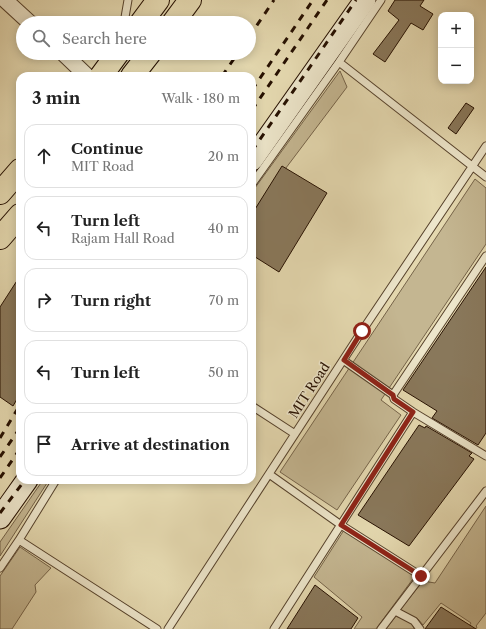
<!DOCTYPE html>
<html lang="en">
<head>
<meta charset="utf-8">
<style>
  body { margin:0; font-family:"Libre Caslon Text",serif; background:#f6f6f6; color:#222 }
  .controls { position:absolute; right:12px; top:12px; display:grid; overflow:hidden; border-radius:8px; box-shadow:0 2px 10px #0003 }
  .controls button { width:36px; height:36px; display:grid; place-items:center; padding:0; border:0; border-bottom:1px solid #e0e0e0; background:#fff; color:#222; font:20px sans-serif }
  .stop { position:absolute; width:12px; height:12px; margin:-9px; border:3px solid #8f2418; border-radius:50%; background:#fff }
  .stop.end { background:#8f2418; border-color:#fff; box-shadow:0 1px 4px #0008 }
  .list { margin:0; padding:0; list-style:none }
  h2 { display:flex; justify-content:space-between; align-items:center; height:52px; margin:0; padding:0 16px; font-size:17px }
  h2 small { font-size:13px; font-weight:400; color:#767676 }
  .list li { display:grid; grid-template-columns:26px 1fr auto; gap:12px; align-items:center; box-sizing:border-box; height:64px; margin:0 8px 8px; padding:0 8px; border:1px solid #e0e0e0; border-radius:12px }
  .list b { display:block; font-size:15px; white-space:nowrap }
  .list p { margin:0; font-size:13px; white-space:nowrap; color:#767676 }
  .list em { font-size:13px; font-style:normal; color:#767676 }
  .icon { flex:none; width:22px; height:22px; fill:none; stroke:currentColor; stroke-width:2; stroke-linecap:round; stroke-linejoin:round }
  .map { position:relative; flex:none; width:486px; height:629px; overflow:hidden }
  .search { position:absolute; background:#fff; box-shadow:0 2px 10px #0003; left:16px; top:16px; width:240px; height:44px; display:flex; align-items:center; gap:10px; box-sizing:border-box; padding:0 14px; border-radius:22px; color:#767676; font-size:15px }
  .panel { position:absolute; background:#fff; box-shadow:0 2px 10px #0003; left:16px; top:72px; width:240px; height:412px; border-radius:12px }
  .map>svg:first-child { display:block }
</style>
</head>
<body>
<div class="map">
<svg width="486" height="629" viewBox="0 0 486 629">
  <rect width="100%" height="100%" fill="#e4d8af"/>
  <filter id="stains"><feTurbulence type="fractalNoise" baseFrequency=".005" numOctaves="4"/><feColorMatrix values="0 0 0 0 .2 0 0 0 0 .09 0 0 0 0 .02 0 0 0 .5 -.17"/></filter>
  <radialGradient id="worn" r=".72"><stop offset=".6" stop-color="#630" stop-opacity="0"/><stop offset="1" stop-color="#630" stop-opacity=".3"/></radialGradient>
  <path fill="#c4b691" stroke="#756349" d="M340,71l7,16 -95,126v-21z
    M475,179l11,9v56l-105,156 20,15 -64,95 -57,-38z
    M43,480h6l-49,76v-14z
    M486,506v107l-10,13 1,1 -1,2h-9l4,-6 -30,-20 -18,22 -5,-6 -18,-9 23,-29 12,2z
    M344,530l71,46 -39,53h-22l8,-12 -48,-40z
    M20,547l31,21 -16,17 1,7 -24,37h-12v-53z
    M396,616l16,7 2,6h-28z"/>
  <path fill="#89785b" stroke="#261001" d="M395,0h29l-4,6 13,8 -10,16 -12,-7 -26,39 -12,-8 26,-34 -11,-9z
    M466,103l8,5 -18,26 -8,-6z
    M282,166l45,27 -48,79 -27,-17v-41z
    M486,267v166l-8,12 -46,-27 5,-7 -34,-21z
    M20,276v118l-7,12 -13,-9v-90z
    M419,425l6,3 1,-2 46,27 -3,3 5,3 -65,87 -51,-31z
    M315,585l43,33 -7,11h-64z
    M441,607l35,22h-51z"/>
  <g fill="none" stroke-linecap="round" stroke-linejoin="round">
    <g stroke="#56422c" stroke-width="9">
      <path id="lane" d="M124,23l4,-23
        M339,62l147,115
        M252,184l87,-122 42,-62
        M343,360l50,35 1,4 19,13 73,44
        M393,395l93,-139
        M252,406l43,28
        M269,474l72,51 80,51
        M19,540l138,89
        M0,568l19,-28 37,-60
        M395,611l19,10 6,8
        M168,629l194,-298 124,-185
        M274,629l139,-217
        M381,629l105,-138"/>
    </g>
    <g stroke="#56422c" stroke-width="17">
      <path id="street" d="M5,0l25,23
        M63,53l24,23"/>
    </g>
    <g stroke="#261001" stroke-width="23">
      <path id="secondary" d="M252,160l113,-160
        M0,518l27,-38"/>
    </g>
    <g stroke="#261001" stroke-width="24">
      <path id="primary" d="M141,23l17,-23
        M173,23l17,-23
        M101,76l17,-23
        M132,76l18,-23
        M0,193l20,-23
        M0,238l20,-23"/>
    </g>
    <use href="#lane" stroke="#ede6cb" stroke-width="7"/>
    <use href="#street" stroke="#ede6cb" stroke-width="15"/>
    <use href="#secondary" stroke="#ede6cb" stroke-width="21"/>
    <use href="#primary" stroke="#e4d8af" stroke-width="22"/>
    <path stroke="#261001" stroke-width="3" stroke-dasharray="7 7" stroke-linecap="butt" d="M249,37l25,-37
      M222,76l16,-23
      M252,90l61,-90
      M252,110l75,-110
      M252,151l104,-151
      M0,438l20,-33
      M0,457l20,-29
      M0,478l20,-29
      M0,513l25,-33"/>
  </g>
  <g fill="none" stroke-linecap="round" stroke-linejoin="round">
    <path stroke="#8f2418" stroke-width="5" d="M362,331l-18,29 49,35 1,4 19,13 -72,113 80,51"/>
  </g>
  <g text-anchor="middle" stroke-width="3" stroke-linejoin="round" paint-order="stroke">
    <g font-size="13" fill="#261001" stroke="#ede6cb">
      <text transform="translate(309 390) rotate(-57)" y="5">MIT Road</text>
    </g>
  </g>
  <rect width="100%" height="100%" filter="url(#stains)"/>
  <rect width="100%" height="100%" fill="url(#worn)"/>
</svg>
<div class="controls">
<button>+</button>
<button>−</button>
</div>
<div class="stop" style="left:362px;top:331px"></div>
<div class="stop end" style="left:421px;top:576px"></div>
<div class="search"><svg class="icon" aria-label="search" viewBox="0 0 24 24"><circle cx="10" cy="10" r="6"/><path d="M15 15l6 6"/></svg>Search here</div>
<section class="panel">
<h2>3 min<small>Walk · 180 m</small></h2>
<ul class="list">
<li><svg class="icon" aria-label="ahead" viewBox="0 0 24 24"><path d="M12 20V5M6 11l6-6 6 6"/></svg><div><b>Continue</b><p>MIT Road</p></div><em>20 m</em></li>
<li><svg class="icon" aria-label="left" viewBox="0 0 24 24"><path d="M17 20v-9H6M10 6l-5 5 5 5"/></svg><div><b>Turn left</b><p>Rajam Hall Road</p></div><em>40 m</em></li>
<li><svg class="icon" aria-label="right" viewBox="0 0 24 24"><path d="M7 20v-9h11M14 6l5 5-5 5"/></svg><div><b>Turn right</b></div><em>70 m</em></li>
<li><svg class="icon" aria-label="left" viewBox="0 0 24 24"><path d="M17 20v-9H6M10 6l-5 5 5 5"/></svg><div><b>Turn left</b></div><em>50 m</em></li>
<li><svg class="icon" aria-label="arrive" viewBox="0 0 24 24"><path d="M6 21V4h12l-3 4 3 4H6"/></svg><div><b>Arrive at destination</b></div></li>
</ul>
</section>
</div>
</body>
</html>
